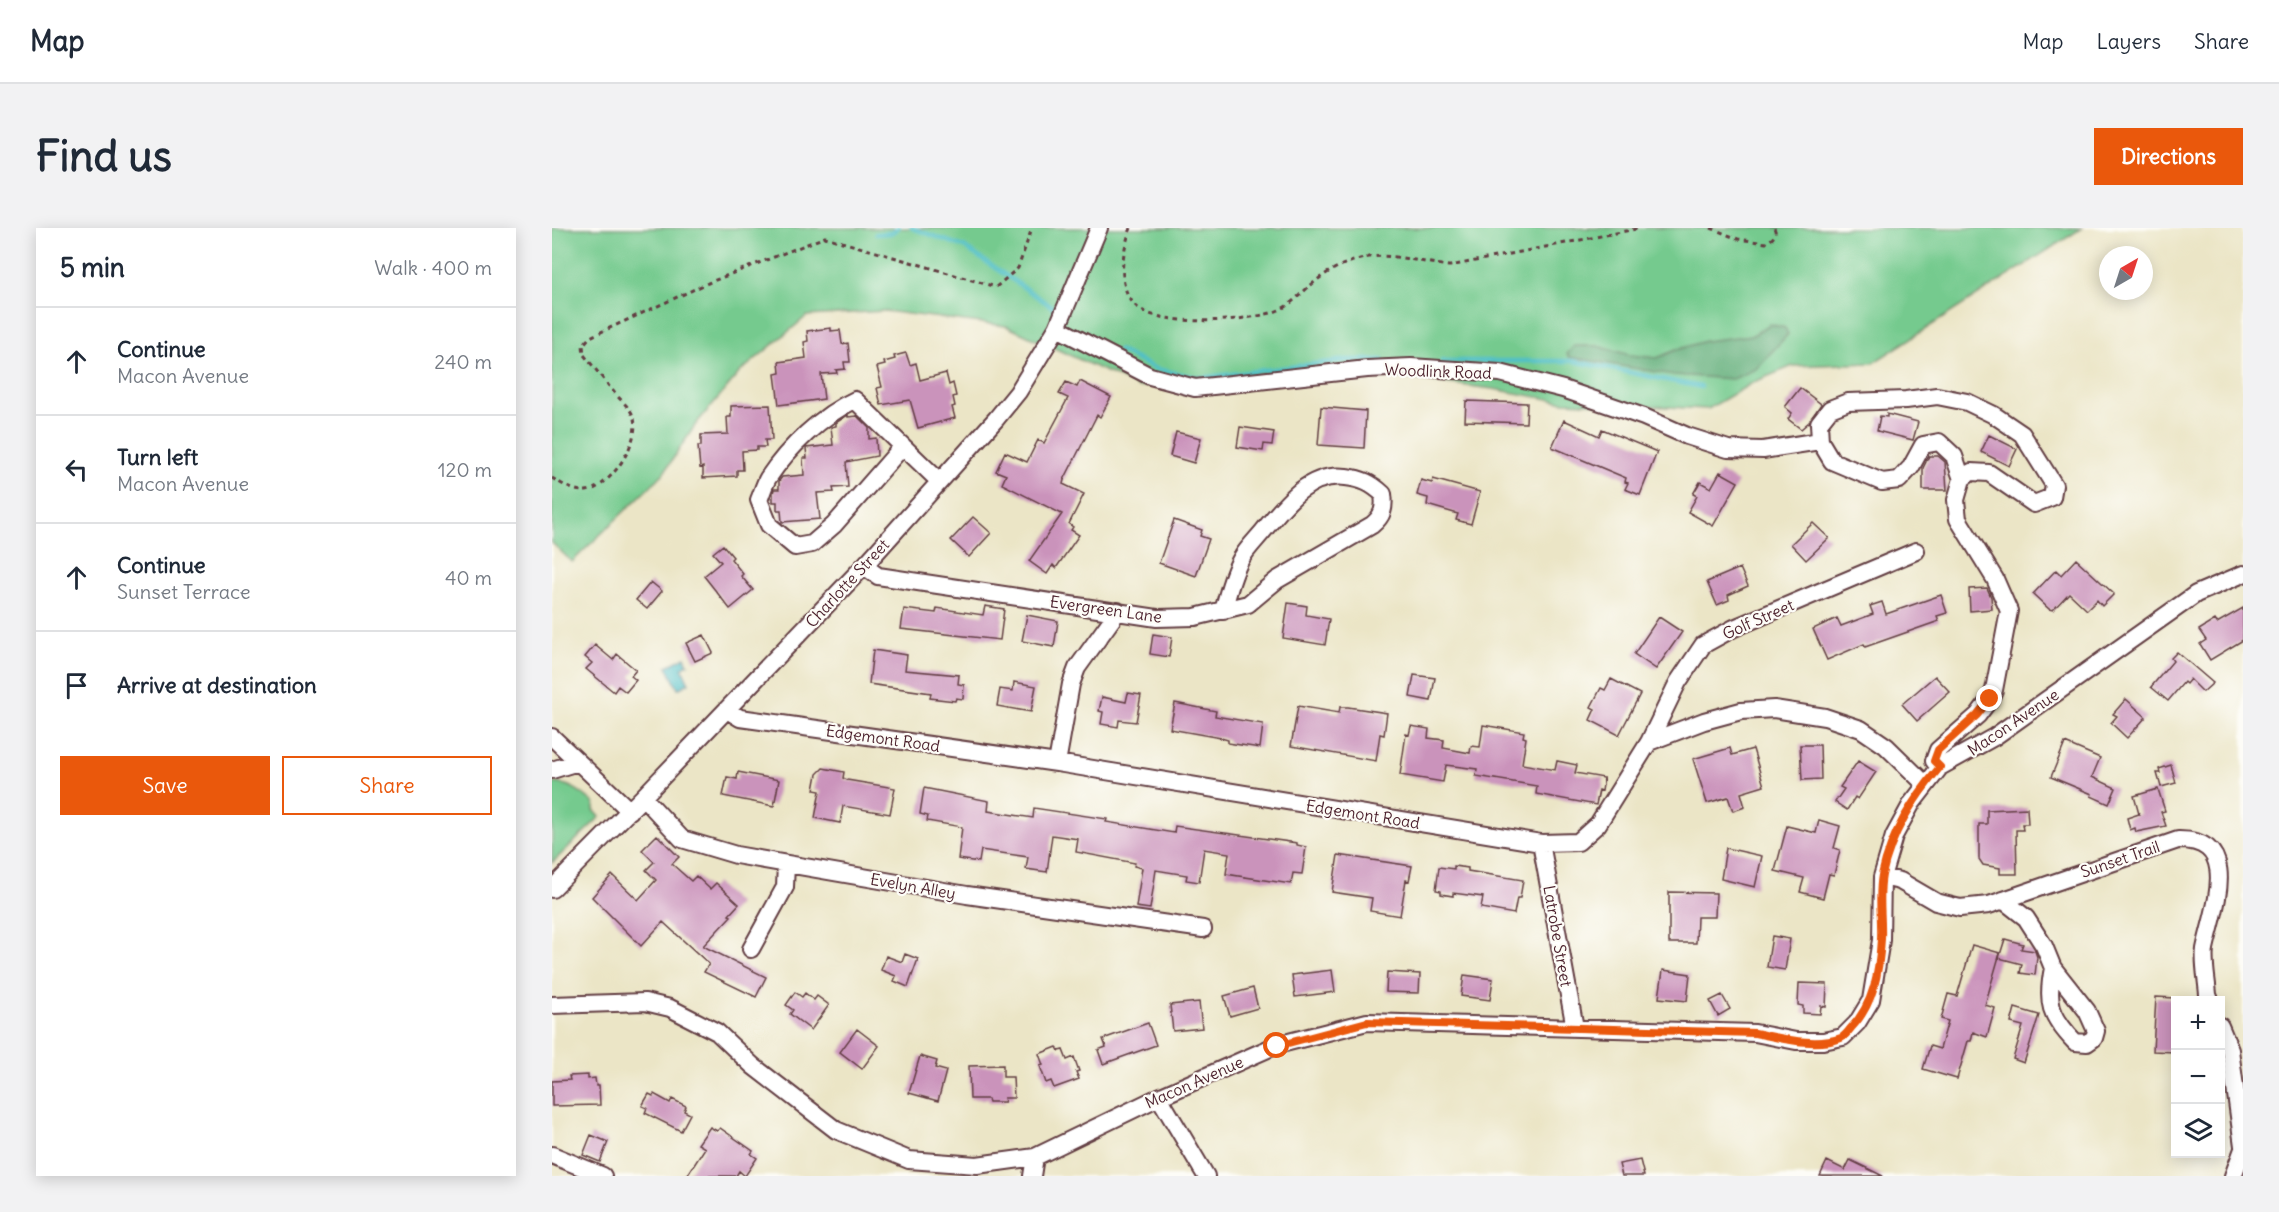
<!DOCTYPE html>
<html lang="en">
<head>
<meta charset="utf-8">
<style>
  body { margin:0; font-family:Delius,sans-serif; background:#f2f2f3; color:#1f2937 }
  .controls { position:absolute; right:18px; bottom:18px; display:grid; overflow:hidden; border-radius:0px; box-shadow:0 3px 15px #0003 }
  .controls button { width:54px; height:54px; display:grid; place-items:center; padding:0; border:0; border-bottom:2px solid #e0e1e3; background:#fff; color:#1f2937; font:30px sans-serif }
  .compass { position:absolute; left:1547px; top:18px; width:54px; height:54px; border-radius:50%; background:#fff; box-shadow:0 3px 15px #0003; rotate:39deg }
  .stop { position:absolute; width:18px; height:18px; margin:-14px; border:4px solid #ea580c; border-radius:50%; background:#fff }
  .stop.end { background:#ea580c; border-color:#fff; box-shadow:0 2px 6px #0008 }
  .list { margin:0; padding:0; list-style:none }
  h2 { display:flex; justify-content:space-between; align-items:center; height:78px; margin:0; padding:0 24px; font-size:26px }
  h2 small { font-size:20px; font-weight:400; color:#747a83 }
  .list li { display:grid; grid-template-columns:39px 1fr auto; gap:18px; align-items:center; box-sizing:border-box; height:108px; padding:0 24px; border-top:2px solid #e0e1e3 }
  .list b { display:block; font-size:22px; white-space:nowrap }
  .list p { margin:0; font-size:20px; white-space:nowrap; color:#747a83 }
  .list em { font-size:20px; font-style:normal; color:#747a83 }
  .actions { display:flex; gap:12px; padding:18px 24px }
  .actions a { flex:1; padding:14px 0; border:2px solid #ea580c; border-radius:0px; text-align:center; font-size:21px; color:#ea580c }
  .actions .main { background:#ea580c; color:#fff }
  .icon { flex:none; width:33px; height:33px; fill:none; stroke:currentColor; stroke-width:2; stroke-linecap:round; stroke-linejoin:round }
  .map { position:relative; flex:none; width:1691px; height:948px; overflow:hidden; border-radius:0px }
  header { display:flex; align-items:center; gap:36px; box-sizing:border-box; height:84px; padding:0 30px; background:#fff; border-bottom:2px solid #e0e1e3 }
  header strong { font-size:28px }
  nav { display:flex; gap:33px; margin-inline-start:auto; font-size:21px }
  .intro { display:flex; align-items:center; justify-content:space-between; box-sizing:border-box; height:144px; padding:0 36px }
  h1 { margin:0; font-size:42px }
  .button { padding:15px 27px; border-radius:0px; background:#ea580c; color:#fff; font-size:21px; font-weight:700 }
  main { display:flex; gap:36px; padding:0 36px }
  aside { flex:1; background:#fff; border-radius:0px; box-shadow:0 3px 15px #0003 }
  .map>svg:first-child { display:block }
</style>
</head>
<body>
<header>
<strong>Map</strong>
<nav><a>Map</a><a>Layers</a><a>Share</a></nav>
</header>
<div class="intro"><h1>Find us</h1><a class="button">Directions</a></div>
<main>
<aside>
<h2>5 min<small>Walk · 400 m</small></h2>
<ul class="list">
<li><svg class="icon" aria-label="ahead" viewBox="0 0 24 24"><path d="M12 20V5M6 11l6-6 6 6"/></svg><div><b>Continue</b><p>Macon Avenue</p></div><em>240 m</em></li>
<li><svg class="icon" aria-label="left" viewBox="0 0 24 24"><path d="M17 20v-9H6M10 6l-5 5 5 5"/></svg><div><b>Turn left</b><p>Macon Avenue</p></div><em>120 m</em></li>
<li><svg class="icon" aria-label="ahead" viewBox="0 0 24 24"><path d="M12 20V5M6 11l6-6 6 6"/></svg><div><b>Continue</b><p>Sunset Terrace</p></div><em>40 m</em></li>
<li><svg class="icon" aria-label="arrive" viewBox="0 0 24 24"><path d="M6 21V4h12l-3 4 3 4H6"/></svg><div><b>Arrive at destination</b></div></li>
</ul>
<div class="actions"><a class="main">Save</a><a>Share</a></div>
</aside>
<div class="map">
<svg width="1691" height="948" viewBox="0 0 1691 948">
  <rect width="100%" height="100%" fill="#fdfcf7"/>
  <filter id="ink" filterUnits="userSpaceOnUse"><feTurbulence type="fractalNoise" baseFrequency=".0167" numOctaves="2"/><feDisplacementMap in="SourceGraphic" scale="12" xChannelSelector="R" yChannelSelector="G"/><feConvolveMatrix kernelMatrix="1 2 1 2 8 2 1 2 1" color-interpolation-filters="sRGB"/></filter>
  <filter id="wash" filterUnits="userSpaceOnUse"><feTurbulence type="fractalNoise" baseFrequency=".008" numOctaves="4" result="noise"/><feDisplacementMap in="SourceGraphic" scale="24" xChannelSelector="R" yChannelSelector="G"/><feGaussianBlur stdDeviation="1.35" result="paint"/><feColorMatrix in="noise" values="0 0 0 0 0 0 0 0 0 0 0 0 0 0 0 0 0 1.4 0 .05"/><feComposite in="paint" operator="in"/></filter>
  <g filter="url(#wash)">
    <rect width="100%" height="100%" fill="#ebe5c6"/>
    <path fill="#75ca8e" stroke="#60745c" stroke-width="1.5" d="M0,0h1530l-209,135 -80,3 -39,16 -46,27 -143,-7 -72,-13 -171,-21 -183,19 -133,-61 -122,-15 -77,5 -67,56 -44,52 -33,50 -91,88 -20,-19z
      M5,555c16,2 25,10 37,20v7l6,7 -48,46v-79z"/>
    <path fill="#60ae79" stroke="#556652" stroke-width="1.5" d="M1218,96l15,4 3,6 -32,35 -23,10 -59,-4 -105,-18 -2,-3 7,-8h23l33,9 27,3 19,-8 29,-9 48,-6z"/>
    <path fill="#51c0c6" stroke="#4e7078" stroke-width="1.5" d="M133,429l3,7 -6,4 7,15 -11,6 -11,-23z"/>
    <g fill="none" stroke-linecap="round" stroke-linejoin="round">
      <path stroke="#51c0c6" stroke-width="4.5" d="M360,0l52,19 87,59 7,8
        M324,6l15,-1 7,-5
        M566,122l38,19 44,9 147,-18h35
        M890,133h131l128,26"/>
    </g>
    <g id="blocks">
      <path fill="#ca93bb" d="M279,100v3l9,-1 2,14 6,-1 2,19h-6l1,7 -9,1 1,3 -16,1 3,25 -45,6 -4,-31 5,-1 -1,-11 27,-4 -2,-16 4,-1 -1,-10z
        M354,125l4,12 6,-2 4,17 26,-7 3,12 4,-2 3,13 -3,1 2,9 -3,1 3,11 -37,10 -8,-28 -29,5 -4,-17 5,-1 -5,-20 8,-2 -1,-3 11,-3 -1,-3z
        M528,153l31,16 -11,20 -3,-2 -33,65 -1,4 21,10 -15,30 4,3 -2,3 8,5 -23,33 -3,-3 -6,9 -18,-13 33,-47 -60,-30 4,-9 -10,-4 9,-19 22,10 11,-22 6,3 24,-45 -9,-4 7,-12 11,5z
        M1248,160l21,16 -12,18 -8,7 -13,-10 4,-6 -7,-6z
        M914,173l61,2 -1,20 -61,-2z
        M218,177l2,35h-7l1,7h-9v3l-15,1 1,19h-6v6l-34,2v-11l-3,1 -2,-22h3v-11l27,-1 -1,-17h4v-11z
        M769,179l45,4 -2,37 -46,-3z
        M1335,186l31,8 -5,18 -36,-9 3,-15 7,1z
        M296,187v2l9,-1 12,12v11l7,-1 1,18 -31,6 2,25 -15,1 1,4 -17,1 3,26 -38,3 -1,-12h-4v-8h-4v-8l1,-5h5v-8l3,-4 22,-2 -1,-17h4l-1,-10 27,-3 -2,-18 5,-1v-3z
        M1012,192l35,16 3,-7 55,23 -17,43 -15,-6 3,-6 -3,-1 1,-4 -74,-31z
        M688,199l34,5 -2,13 -8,-1 -1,7 -26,-4z
        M624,204l25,6 -7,25 -24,-7z
        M1437,207l28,14 -8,17 -28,-14z
        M1377,228h9l7,6 2,28h-24v-22z
        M1168,244l18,10 -25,44 -25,-14 9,-16 -4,-2 7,-12 11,6z
        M881,251l47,13 -9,32 -15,-4 2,-6 -31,-9 1,-7 -11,-3 4,-15 11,3z
        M421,289l18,16 -22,24 -18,-17z
        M622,292l28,10 -2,6 9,3 -13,37 -37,-13z
        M1261,295l16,15 -23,22 -15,-16z
        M171,317l10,12 -2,2 12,15 -2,2 12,14 -23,19 -26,-33 17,-14 -8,-9z
        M1524,331l38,35 -12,12 -5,-6 -10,10 -18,-17 -16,17 -4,-1 -16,-15 23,-24 5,5z
        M1188,340l8,18 -20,9 1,5 -12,5 -10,-23z
        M99,354l11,9 -15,18 -11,-9z
        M1435,360l4,9 1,12 -22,2 -1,-22z
        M1389,367l6,18 -10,3 2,5 -74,26 -1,-3 -37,16 -14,-31 24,-11 4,8 32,-12 -3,-8 12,-4 4,12z
        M736,375l19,3 -1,9 23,4 -4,26 -42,-7z
        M433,378l19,3 -4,31 -99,-11 3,-20 32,4 1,-5 46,7z
        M1691,380v32l-33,20 -10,-16 6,-4 -7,-10 16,-10 2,3z
        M475,387l31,6 -4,26 -32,-6z
        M1107,389l23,15 -26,37 -22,-15z
        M601,406l19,3 -3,20 -19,-3z
        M152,407l9,18 -18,8 -9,-18z
        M43,417l18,15 4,-6 19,16 -5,6 5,4 -10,12 -8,-6 -4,6 -28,-23 6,-6 -7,-6z
        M321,422l34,5 -2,15 54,5 -1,9 6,1 -1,14 -7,-1 -1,3 -25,-3 1,-5 -62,-9z
        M1625,424l36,31 -10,9 -13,-13 -4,5 -2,-2 -16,19 -17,-14 22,-26 -2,-3z
        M862,447l21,3 -4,23 -21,-4z
        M1383,448l15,16 -33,29 -15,-17z
        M1059,451l29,15 -21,41 -29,-15 5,-11 -4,-2 10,-19 4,2z
        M462,454l22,4 -5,26 -34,-6 3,-17 13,2z
        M576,465l13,2 -5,27 -17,-2 -1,7 -17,-3 2,-12 -4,-1 3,-14 24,5z
        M1574,471l20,18 -19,21 -16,-15 6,-7 -4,-2z
        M623,475l41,8 -1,5 48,8 -3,24 -32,-5v-3l-7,-2 -51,-9z
        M746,478l41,7 1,-6h8l39,6 -3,22 -4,-1 -4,27 -85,-15z
        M931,497l41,7 -1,5 3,1 -4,26 33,6 2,-9 20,4 -2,8 29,5 -2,13 -3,-1 -3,15 -60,-11 1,-8 -61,-10 1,-7 -31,-4 -3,17 -43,-7 6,-41 3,1 2,-9 18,3 -1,9 16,2 -1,8 27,5 1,-7 9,1z
        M1513,515l35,15 -8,19 24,11 -7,16 -18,-8 1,-2 -41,-17z
        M1248,517h20l1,34 -19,1z
        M1178,520l2,7 21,-6 11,37 -23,7 4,14 -12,4 -5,-14 -21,6 -14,-44z
        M1306,533l18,11 -18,27 -3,-2 -8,13 -12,-8 9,-13 -4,-2z
        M1619,537l5,18 -15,4 -4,-14h3l-1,-4z
        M271,540l21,4 -1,6 4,2 48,8 -5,26 -47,-8 -3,17 -25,-5 5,-27 -6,-1 3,-16z
        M186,544l41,8 -5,26 -51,-10 4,-19 10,2z
        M372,560l65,13 -1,10 45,7 1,-10 73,11 -1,3 68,11 1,-7 122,17v2l9,2 -4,27 -9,-1 -2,11 -65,-10 3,-21 -25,-4 -5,33 -13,-2 1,-5 -31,-5 -6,39 -14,-2 6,-39 -8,-2 1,-3 -59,-11 2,-13 -26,-4 -5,37 -21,-3 2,-12 -47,-7 -2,12 -21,-3 4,-32 -35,-6 1,-5 -8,-2z
        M1606,561l7,22 -4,1 5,14 -30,6 -1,-4 -5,2 -3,-12 12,-4 -5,-18z
        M1475,580l1,16h-6l1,6h-7l1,44h-17v-6l-17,-3 -4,-6v-35h8v-14z
        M1267,592l21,6 -6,22 6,2 -6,25 -5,-1 -6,24 -23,-6 4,-14 -29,-7 12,-45 29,7z
        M105,607l22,22 -7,7 19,17 5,-5 14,13 6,-6 23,21 -10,11 2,1 -28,30 63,31 -10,20 -52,-25 5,-8 -46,-42 -22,24 -49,-49 20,-22 26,25 18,-20 -10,-10 8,-8 -12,-12z
        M1174,620l36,8 -7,31 -34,-8z
        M786,627l74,11 -3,15 -3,-1 -6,36 -30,-5 2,-13 -40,-6z
        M902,638l14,2v3l55,9 -3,18h-3l-3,16 -33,-6 2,-11 -30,-4v3l-12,-2v-3l-5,-1 3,-23 15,2z
        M1117,664l47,1 -1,24h-18l-1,26h-27z
        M1220,708l18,3 -5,31 -18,-3z
        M1453,711l18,5 -2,5 14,2 2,6 -2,18 -15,-2 2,-9 -23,-6z
        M1420,717l28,8 -15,52 10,3 -8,29 -14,-5 -2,9h-3l-11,38 -34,-10 7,-23 10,3 8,-28 -7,-2 7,-25 9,2z
        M353,726l13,5 -10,28 -14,-6 2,-5 -15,-6 5,-14 16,6z
        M780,742l3,22 -40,5 -3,-22z
        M1111,742l27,4 -3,27 -28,-3z
        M835,744l33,2 -1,19 -33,-1z
        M912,747l29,4 -3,21 -29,-4z
        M1247,755l28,1 -1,23 -5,-1 -1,8 -17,-1v-7l-5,-1z
        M701,760l5,20 -28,8 -6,-20z
        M243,764l7,5 3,-4 9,7 3,-4 12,9 -18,25 -21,-16 3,-4 -7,-5z
        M1170,767l8,14 -12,7 -8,-15z
        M1604,769l19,1v54l-22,-1z
        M647,774l3,26 -29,3 -3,-26z
        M1463,780l24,7 -15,48 -11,-4 10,-33 -12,-3z
        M596,795l8,22 -53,19 -5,-14 8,-3 -3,-8z
        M305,801l22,17 -17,23 -22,-17z
        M505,819l2,4 4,-1 4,10 7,-3 5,14 -3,1 3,7 -25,9 -3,-7 -5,2 -6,-17 3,-1 -4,-11z
        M368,828l17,5 -2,7 11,3 -8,30 -29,-8z
        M451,837v12h10l1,21h-10l1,4h-16l-1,-3h-18l-1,-33z
        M36,847v4l7,-1 1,8h3l1,19 -48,1v-25l18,-1 -1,-4z
        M97,866l4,2 1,-2 16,9 2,-4 14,7 -2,5 6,3 -9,17 -36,-18 2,-5 -5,-2z
        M158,899l7,4 3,-3 33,23 -2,3 6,4 -12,18 -6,-5 -3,5h-49l18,-28 -7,-4z
        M39,907l17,7 -8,20 -17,-7z
        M1088,932l4,16h-22l-3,-12z
        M1298,932l33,16h-63l7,-15 18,9z"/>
    </g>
  </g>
  <g filter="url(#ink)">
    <use href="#blocks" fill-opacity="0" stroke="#623d42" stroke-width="1.5"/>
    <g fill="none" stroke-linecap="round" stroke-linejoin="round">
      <g stroke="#623d42" stroke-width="20">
        <path id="minor" d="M505,100l93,48 45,12 172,-19 44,-2 89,6 63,16 81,28 43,19 41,13 35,1 57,-9
          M351,218l-69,79 -22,19 -17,3 -26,-22 -10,-25c3,-7 5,-15 9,-22 20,-30 54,-63 87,-78l84,81
          M312,338l14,10 279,42 38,-1 53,-13 29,-24 95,-55c11,-9 13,-17 11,-31 -12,-11 -21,-15 -37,-17 -37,-5 -61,27 -82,53 -7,9 -17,18 -23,29 -9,16 -13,35 -18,52
          M175,482l13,8 317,45 484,80 37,-1 20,-18 51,-82 55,-21 37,-10 33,-2 51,8 36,12 25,17 39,38
          M0,509l78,74
          M1097,514l29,-60 25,-37 31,-17 182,-77
          M505,535l14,-79 6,-16 41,-57
          M1388,539l-6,-6 4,-11 40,-35 12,-16 4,-9 15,-79 -14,-32 -37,-60 -2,-19 6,-21 -8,-23 -15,-14 -16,3 -12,22 -12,13 -17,2 -50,-21 -12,-20 -1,-18 11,-14 18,-7 58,-2 31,-4 30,6 27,13 28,19 32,51 -2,12 -18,7 -45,-31 -18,-1 -9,7
          M0,542l26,-8
          M91,569l39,42 54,16 231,40 236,34
          M989,615l34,185
          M1330,649l18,4 36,21 24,6 29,-3 189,-65c65,-1 35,70 27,109 -2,14 2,31 3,46l2,5
          M0,661l91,-92 221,-231 132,-147 22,-27 39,-64 42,-100
          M1451,672l23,18 18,28 9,22 34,43 9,20 -2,7 -7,5 -12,-1c-25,-26 -29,-39 -22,-74
          M199,721l34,-62 1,-23
          M0,777l93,-3 25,6 47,24 36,34 83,64 73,30 68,5 58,-8 124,-60 118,-52 90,-23 388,11 41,8h27l20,-4 14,-14 14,-23 10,-60 1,-63 12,-41 18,-33 28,-36 54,-30 202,-143 47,-20
          M1668,798l10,24 13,96
          M607,869l47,79
          M0,927l51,21
          M480,948l3,-19
          M1681,948l10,-27"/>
      </g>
      <path stroke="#623d42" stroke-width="3" stroke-dasharray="4.5 4.5" stroke-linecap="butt" d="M579,0c-9,23 -15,59 5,78 22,22 116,16 143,4 12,-5 22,-17 32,-25 16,-14 32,-22 53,-27 28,-6 57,5 86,8l191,-38
        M1159,0l27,11 28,4c6,-4 12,-8 8,-15
        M0,250c10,6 22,14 34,13 24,-2 57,-53 47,-75 -3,-9 -14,-17 -20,-25 -10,-12 -19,-24 -29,-36l-1,-10 7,-8 118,-54 117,-46 171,50 22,-19 14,-40"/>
      <use href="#minor" stroke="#fff" stroke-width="16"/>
    </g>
  </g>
  <g fill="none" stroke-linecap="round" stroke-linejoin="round" filter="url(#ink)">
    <path stroke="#ea580c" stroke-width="8" d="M725,818l90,-24 388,11c26,5 60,15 86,5 4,-2 7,-6 10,-10 23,-24 28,-56 30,-89 1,-21 -3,-43 1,-64 9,-42 31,-76 58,-108l-6,-6 4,-11 39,-35 13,-16"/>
  </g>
  <g text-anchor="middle" stroke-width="4.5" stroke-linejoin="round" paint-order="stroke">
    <g font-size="16" fill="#4a1f2b" stroke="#fdfcf7">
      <text transform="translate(886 143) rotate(2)" y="6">Woodlink Road</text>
      <text transform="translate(295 355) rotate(-47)" y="6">Charlotte Street</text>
      <text transform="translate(554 381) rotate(8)" y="6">Evergreen Lane</text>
      <text transform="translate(1206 391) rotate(-24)" y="6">Golf Street</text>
      <text transform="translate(1461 494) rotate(-34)" y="6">Macon Avenue</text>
      <text transform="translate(331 510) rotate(8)" y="6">Edgemont Road</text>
      <text transform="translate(811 586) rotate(9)" y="6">Edgemont Road</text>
      <text transform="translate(1568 631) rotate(-19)" y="6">Sunset Trail</text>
      <text transform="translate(361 658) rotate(10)" y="6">Evelyn Alley</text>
      <text transform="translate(1006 708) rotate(80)" y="6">Latrobe Street</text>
      <text transform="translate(642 854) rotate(-24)" y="6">Macon Avenue</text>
    </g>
  </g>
</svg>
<div class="controls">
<button>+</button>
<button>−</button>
<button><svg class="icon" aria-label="layers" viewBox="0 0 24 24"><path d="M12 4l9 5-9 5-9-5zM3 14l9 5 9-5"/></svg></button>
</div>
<svg class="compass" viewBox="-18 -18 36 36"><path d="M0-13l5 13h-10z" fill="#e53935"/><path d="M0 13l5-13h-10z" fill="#747a83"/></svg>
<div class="stop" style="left:725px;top:818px"></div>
<div class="stop end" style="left:1438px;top:471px"></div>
</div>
</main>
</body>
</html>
